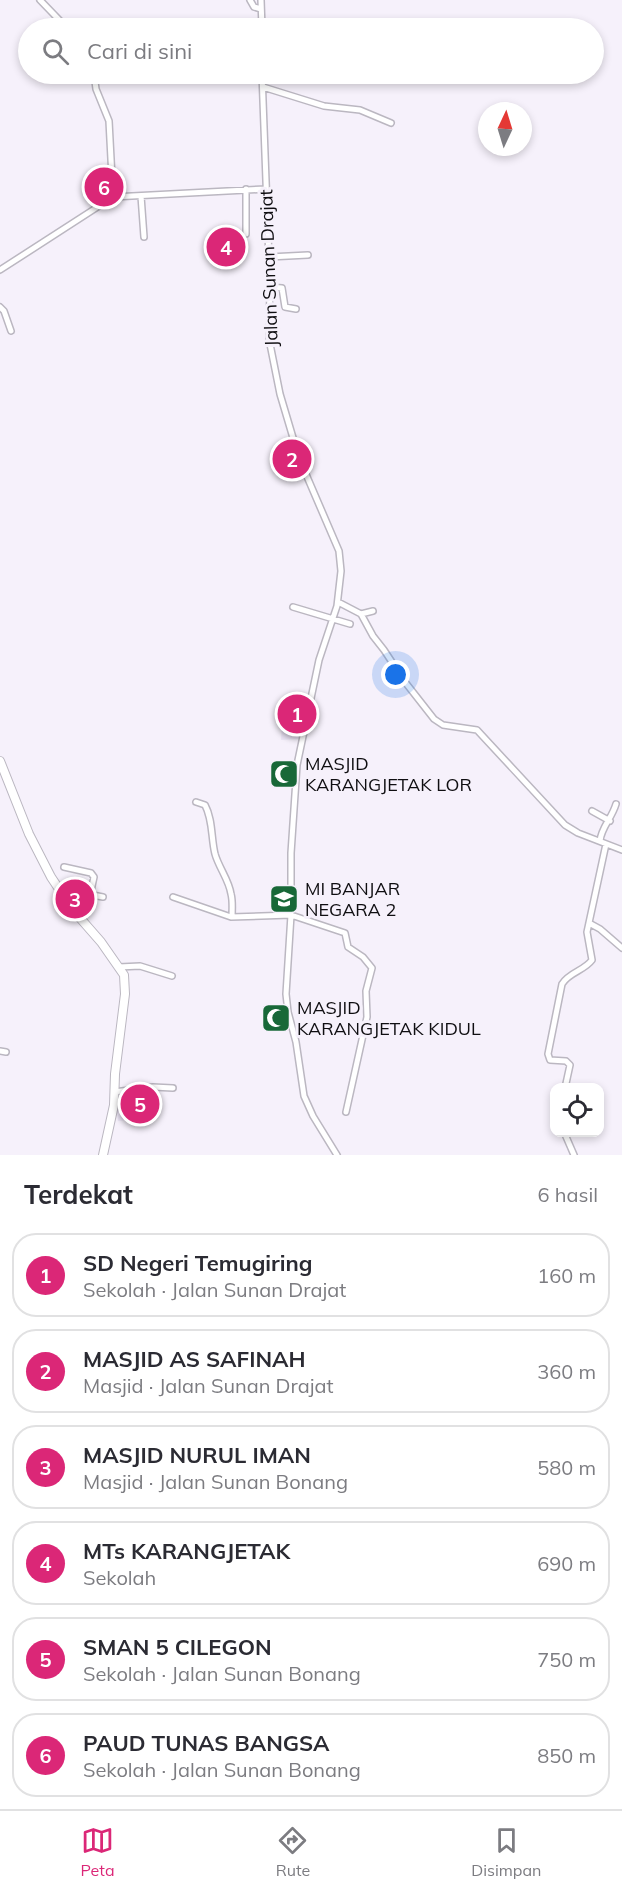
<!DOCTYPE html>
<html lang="id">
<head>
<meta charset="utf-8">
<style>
  body { margin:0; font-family:Mulish,sans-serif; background:#f2f2f3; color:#2b2b33 }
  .controls { position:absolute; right:18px; bottom:18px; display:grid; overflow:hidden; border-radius:12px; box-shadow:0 3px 9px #0003 }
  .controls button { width:54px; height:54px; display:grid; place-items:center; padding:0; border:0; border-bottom:2px solid #e1e1e2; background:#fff; color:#2b2b33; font:30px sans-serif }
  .compass { position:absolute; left:478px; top:102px; width:54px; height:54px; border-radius:50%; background:#fff; box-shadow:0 3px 9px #0003; rotate:4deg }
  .you { position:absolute; left:396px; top:675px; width:21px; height:21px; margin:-15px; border:4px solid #fff; border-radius:50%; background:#1a73e8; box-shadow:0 0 0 9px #1a73e833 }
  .badge { display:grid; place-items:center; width:39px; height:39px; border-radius:50%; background:#db2777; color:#fff; font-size:20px; font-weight:700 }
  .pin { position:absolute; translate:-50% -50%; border:3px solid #fff; box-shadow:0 2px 6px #0006 }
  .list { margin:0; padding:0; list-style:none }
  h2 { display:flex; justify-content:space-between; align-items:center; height:78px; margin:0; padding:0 24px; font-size:26px }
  h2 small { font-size:20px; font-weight:400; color:#7c7c81 }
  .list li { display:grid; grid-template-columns:39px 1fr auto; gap:18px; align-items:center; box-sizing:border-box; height:84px; margin:0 12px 12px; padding:0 12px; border:2px solid #e1e1e2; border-radius:24px }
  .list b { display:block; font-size:22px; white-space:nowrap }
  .list p { margin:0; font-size:20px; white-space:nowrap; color:#7c7c81 }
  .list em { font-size:20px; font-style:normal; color:#7c7c81 }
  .icon { flex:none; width:33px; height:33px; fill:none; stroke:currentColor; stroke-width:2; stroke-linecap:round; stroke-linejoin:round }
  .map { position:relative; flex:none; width:622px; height:1155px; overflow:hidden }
  .search { position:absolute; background:#fff; box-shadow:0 3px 9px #0003; left:18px; right:18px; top:18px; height:66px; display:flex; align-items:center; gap:15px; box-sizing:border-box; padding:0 21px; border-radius:33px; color:#7c7c81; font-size:22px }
  .sheet { height:654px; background:#fff }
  nav { display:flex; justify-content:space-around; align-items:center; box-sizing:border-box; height:84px; border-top:2px solid #e1e1e2; background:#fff; font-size:16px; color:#7c7c81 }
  nav a { display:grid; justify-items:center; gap:3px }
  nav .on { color:#db2777 }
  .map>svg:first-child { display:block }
</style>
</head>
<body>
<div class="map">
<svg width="622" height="1155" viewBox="0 0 622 1155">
  <rect width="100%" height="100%" fill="#f6f1fb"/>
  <path fill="#ece5f6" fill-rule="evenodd" d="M283,704l22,2 -5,33 -19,1z
    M151,1090l3,28 -36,3 -3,-28zM126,1097l3,15 -9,2 -2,-16z"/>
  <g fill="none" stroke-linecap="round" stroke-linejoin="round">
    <g stroke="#bbb7c1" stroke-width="8">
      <path id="street" d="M40,0l27,28
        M250,0l4,7 7,2
        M261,0l1,28
        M94,74l2,15 13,32 4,76
        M262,74l8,213 -1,52 11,55 19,64 40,93 2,20 -4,35 -18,54 -22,105 -6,88v62l-5,79 2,18 8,30 8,54 9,20 24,39
        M263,87l61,19 36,4 31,13
        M141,196l3,41
        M246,234v-45
        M269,257l39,-2
        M0,270l113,-73 153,-8
        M270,287l12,1 3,19 11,2
        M0,307l4,4 7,20
        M338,602l23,12 12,22 11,14 21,32 29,37 9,6 34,5 88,95 13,8 44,17
        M293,607l57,17
        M361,614l12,-3
        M196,802l9,3c8,15 6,33 10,49 4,14 14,26 16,40 2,7 1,16 1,23
        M592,811l18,10
        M600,841c1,-13 12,-23 16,-37
        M64,867l27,6 3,4 -7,32 -14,1
        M61,893l10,-2 32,6
        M173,897l58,20 60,-2 54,18 3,14 15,10 9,11 -6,23 1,26 -21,95
        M589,923l11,6 22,19
        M119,967l21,-1 32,10
        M0,1051l6,1
        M565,1088l5,-23 -4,-4 -16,-1 -2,-6 14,-70c7,-12 22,-13 30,-24l-5,-28 19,-88
        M114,1092l39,-5 20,1
        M564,1132l10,23"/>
    </g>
    <g stroke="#bbb7c1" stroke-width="10">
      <path id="secondary" d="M0,761l29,73 22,43 22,33 28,32 23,33 1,19 -10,80 -1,31 -11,50"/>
    </g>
    <use href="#street" stroke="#fff" stroke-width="5"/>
    <use href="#secondary" stroke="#fff" stroke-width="8"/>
  </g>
  <defs>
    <g id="mosque-square" transform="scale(1.5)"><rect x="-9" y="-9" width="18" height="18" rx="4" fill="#186838" stroke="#f6f1fb"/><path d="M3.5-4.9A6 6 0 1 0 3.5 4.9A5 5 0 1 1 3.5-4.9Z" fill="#fff"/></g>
    <g id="school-square" transform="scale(1.5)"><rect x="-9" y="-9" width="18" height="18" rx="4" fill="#186838" stroke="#f6f1fb"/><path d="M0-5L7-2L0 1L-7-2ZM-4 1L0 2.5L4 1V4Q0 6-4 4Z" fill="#fff"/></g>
  </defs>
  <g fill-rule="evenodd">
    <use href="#mosque-square" x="284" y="774"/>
    <use href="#school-square" x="284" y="899"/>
    <use href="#mosque-square" x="276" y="1018"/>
  </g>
  <g text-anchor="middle" stroke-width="6" stroke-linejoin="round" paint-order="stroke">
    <g font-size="18" fill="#0f0e11" stroke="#f6f1fb">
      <text transform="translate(269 268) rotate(-92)" y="6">Jalan Sunan Drajat</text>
    </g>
    <g font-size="18" fill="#0f0e11" stroke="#f6f1fb" text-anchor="start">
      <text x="305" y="770">MASJID<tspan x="305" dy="21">KARANGJETAK LOR</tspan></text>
      <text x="305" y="895">MI BANJAR<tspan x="305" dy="21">NEGARA 2</tspan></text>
      <text x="297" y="1014">MASJID<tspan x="297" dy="21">KARANGJETAK KIDUL</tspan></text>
    </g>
  </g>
</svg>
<div class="controls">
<button><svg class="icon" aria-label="locate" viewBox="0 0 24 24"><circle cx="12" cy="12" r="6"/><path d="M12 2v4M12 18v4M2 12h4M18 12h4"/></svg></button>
</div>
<svg class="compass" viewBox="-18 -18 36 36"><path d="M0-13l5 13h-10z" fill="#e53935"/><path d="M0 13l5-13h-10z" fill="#7c7c81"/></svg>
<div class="you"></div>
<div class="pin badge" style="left:297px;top:714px">1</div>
<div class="pin badge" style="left:292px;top:459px">2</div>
<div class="pin badge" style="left:75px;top:899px">3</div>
<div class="pin badge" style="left:226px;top:247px">4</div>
<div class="pin badge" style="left:140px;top:1104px">5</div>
<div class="pin badge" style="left:104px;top:187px">6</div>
<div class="search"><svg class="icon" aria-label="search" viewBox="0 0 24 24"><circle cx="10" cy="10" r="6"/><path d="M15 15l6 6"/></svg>Cari di sini</div>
</div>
<section class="sheet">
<h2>Terdekat<small>6 hasil</small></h2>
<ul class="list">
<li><span class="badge">1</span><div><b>SD Negeri Temugiring</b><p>Sekolah · Jalan Sunan Drajat</p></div><em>160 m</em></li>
<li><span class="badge">2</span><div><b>MASJID AS SAFINAH</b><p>Masjid · Jalan Sunan Drajat</p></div><em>360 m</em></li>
<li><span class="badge">3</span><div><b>MASJID NURUL IMAN</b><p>Masjid · Jalan Sunan Bonang</p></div><em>580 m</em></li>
<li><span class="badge">4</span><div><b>MTs KARANGJETAK</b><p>Sekolah</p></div><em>690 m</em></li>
<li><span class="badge">5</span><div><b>SMAN 5 CILEGON</b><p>Sekolah · Jalan Sunan Bonang</p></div><em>750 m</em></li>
<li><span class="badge">6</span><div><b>PAUD TUNAS BANGSA</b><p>Sekolah · Jalan Sunan Bonang</p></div><em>850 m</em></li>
</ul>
</section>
<nav>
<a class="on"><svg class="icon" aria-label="map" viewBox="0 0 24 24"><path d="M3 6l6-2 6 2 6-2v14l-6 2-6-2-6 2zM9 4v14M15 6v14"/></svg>Peta</a>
<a><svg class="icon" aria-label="directions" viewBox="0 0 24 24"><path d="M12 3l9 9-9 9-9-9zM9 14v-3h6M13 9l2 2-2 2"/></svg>Rute</a>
<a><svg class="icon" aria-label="saved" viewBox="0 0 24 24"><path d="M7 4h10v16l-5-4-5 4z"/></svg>Disimpan</a>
</nav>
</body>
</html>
